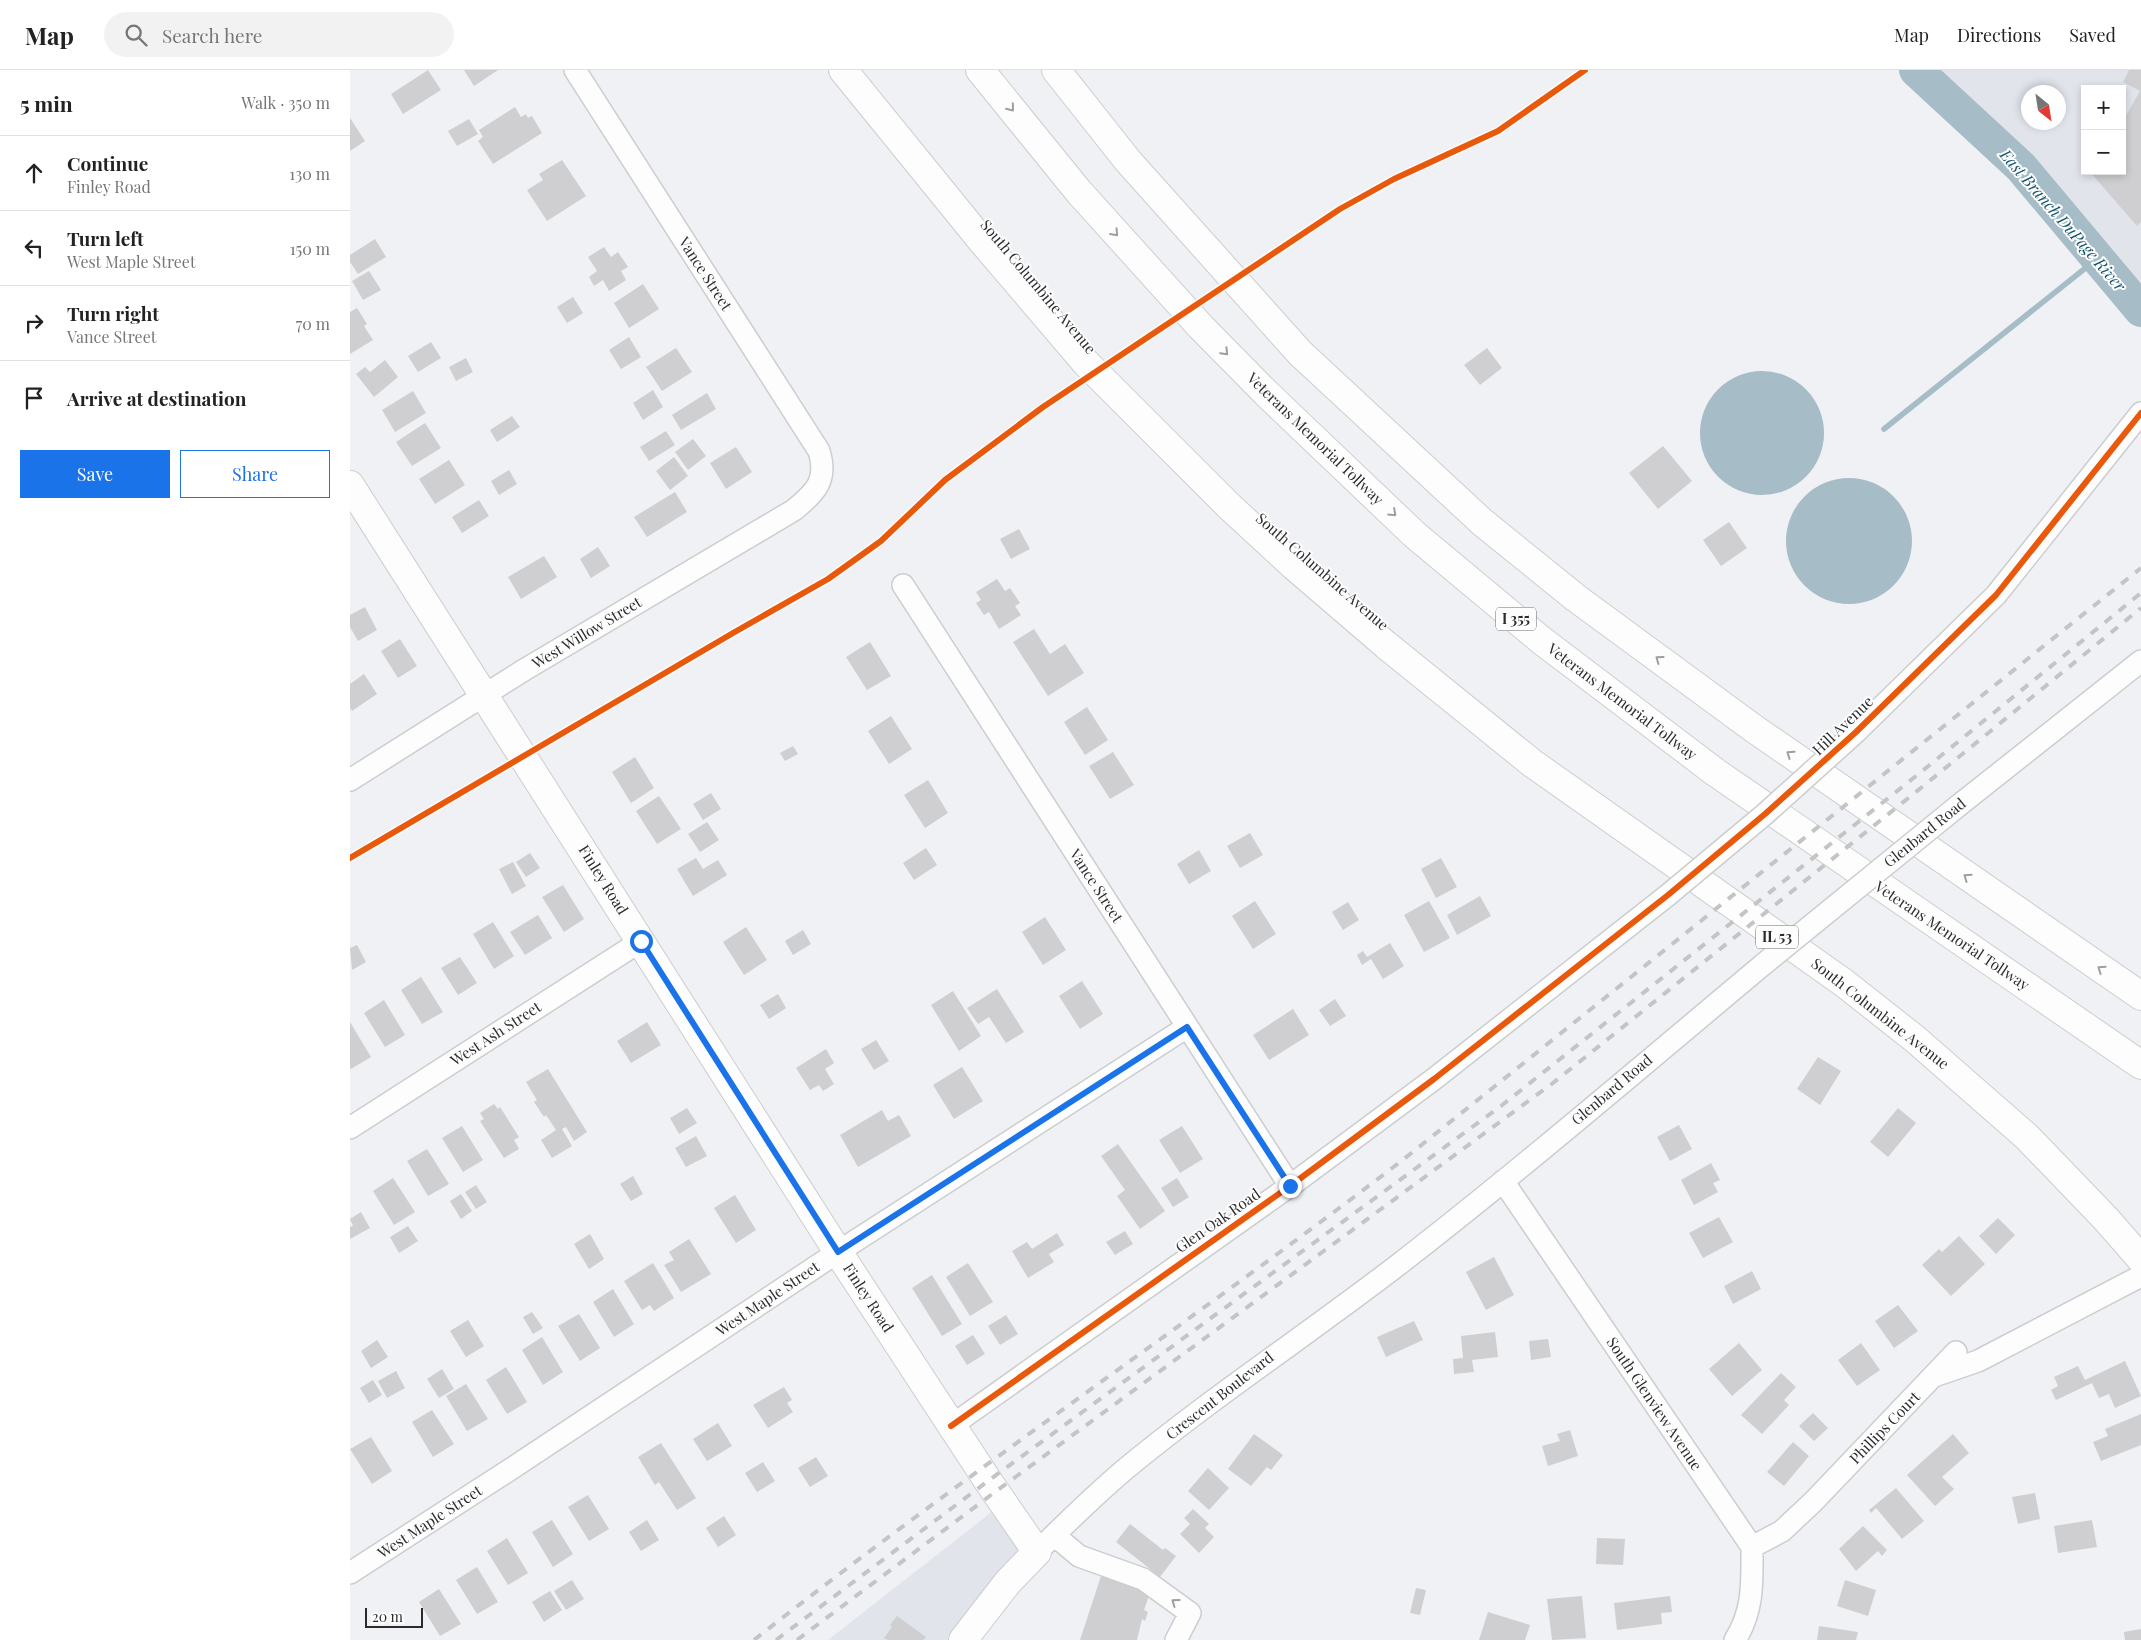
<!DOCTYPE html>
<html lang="en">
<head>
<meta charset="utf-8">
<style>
  body { margin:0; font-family:"Playfair Display",serif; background:#f2f2f2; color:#222 }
  .controls { position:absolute; right:15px; top:15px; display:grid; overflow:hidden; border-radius:0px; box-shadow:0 2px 8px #0003 }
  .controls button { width:45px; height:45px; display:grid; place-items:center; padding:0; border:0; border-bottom:1px solid #e0e0e0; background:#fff; color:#222; font:25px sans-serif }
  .compass { position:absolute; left:1671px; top:15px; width:45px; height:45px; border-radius:50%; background:#fff; box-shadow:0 2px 8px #0003; rotate:150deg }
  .scale { position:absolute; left:15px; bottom:12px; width:58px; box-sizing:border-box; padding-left:5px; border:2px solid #2b2b2d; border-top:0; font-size:14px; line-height:18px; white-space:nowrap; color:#2b2b2d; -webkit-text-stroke:4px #fdfdfe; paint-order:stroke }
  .stop { position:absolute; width:15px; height:15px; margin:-11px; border:4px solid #1a73e8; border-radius:50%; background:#fff }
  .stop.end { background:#1a73e8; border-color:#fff; box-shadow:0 1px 5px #0008 }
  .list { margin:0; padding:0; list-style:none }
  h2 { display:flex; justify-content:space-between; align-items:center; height:65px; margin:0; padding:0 20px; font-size:21px }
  h2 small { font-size:16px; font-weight:400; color:#767676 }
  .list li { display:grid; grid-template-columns:32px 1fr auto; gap:15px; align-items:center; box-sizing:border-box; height:75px; padding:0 20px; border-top:1px solid #e0e0e0 }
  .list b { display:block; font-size:19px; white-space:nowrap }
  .list p { margin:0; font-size:16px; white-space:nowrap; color:#767676 }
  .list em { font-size:16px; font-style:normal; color:#767676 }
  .actions { display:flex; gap:10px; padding:15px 20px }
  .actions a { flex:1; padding:11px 0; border:1px solid #1a73e8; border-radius:0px; text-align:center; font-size:18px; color:#1a73e8 }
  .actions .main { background:#1a73e8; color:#fff }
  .icon { flex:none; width:28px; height:28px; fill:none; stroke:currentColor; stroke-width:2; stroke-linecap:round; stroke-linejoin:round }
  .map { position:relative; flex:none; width:1791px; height:1570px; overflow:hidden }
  header { display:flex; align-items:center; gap:30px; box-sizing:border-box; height:70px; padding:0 25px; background:#fff; border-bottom:1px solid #e0e0e0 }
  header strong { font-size:24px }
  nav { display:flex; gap:28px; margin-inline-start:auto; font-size:18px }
  .search { width:350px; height:45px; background:#f2f2f2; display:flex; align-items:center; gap:12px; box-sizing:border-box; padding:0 18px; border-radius:28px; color:#767676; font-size:19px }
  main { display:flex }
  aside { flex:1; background:#fff }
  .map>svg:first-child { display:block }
</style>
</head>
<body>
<header>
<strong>Map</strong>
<div class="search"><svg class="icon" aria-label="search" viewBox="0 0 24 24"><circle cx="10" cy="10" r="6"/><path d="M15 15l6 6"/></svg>Search here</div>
<nav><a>Map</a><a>Directions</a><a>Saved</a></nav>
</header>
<main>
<aside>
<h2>5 min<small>Walk · 350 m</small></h2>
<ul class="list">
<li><svg class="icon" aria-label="ahead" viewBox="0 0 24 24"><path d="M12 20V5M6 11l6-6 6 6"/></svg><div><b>Continue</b><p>Finley Road</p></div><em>130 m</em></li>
<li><svg class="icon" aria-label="left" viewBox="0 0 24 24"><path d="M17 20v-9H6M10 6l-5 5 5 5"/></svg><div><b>Turn left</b><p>West Maple Street</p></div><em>150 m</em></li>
<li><svg class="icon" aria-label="right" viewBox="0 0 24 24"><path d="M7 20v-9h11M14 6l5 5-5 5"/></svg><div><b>Turn right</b><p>Vance Street</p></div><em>70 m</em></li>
<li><svg class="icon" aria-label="arrive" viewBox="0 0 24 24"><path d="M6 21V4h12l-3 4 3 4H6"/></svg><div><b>Arrive at destination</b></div></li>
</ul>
<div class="actions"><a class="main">Save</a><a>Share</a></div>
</aside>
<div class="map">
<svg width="1791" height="1570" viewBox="0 0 1791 1570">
  <rect width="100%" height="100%" fill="#f0f1f4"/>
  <path fill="#e2e4ec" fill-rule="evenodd" d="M1566,0h225v240l-120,-143zM1735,19h37v82h-37zM1678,22h30v30h-30z
    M648,1437l31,43 -72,90h-129z"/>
  <path fill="#a6bcc7" d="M1350 363a62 62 0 1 1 124 0a62 62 0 1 1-124 0Z
    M1436 471a63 63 0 1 1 126 0a63 63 0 1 1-126 0Z"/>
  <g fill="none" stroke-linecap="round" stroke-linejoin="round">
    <path stroke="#a6bcc7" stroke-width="5.5" d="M1534,359l214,-171"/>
    <path stroke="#a6bcc7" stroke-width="34" d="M1566,0l105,97 120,143"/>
  </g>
  <path fill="#cfcfd1" d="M78,0l13,20 -38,24 -12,-20z
    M114,0h34l-24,16z
    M1779,0h12v152l-4,4 -47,-54 32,-1v-35l3,-5 -3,-4v-4l18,-32 -17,-9z
    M165,37l6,10 5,-3 2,4 4,-2 10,17 -49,31 -15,-23 5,-4 -4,-7z
    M0,48l15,23 -15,10z
    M119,49l9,15 -21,12 -9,-15z
    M212,90l24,36 -39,25 -20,-31 16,-10 -4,-6z
    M25,169l11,18 -28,17 -8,-12v-7z
    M254,177l7,10 7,-5 10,15 -7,4 5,9 -17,11 -6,-11 -9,6 -5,-9 8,-6 -9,-14z
    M19,201l12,19 -18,10 -11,-19z
    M293,214l16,25 -30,19 -15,-25z
    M223,227l10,16 -16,10 -10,-16z
    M7,238l10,16 -3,2 9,14 -23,14v-42z
    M279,267l12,20 -20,12 -12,-19z
    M81,272l10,16 -23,14 -10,-16z
    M326,278l16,24 -30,19 -16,-24z
    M1137,278l15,20 -22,17 -16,-20z
    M116,288l7,14 -17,9 -7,-14z
    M35,290l13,17 -24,20 -18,-23 9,-7 5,5z
    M303,320l10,17 -20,13 -10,-17z
    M63,321l13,22 -31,19 -13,-22z
    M357,323l9,16 -35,21 -9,-15z
    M162,346l8,11 -23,15 -7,-12z
    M75,353l16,25 -29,18 -16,-24z
    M316,361l9,14 -26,16 -9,-14z
    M343,369l13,17 -18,14 -13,-18z
    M1313,376l29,35 -34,28 -29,-36z
    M386,377l16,25 -26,17 -16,-26z
    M324,387l14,19 -18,14 -14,-19z
    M99,390l16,25 -30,19 -16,-25z
    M159,400l8,14 -18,11 -8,-14z
    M325,422l12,20 -40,25 -13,-20z
    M129,430l10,16 -27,17 -10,-16z
    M1379,452l18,26 -26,18 -18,-26z
    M669,459l11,20 -19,10 -11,-20z
    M248,477l12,19 -19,12 -11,-19z
    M194,486l13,21 -36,22 -13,-22z
    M647,509l8,12 5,-3 10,15 -5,3 6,9 -22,14 -10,-17 -5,3 -8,-12 5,-3 -5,-8z
    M15,537l12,23 -19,11 -8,-14v-12z
    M684,559l16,25 15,-10 19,29 -36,23 -35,-54z
    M50,569l17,27 -19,12 -17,-27z
    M520,572l21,34 -24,14 -21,-33z
    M14,604l13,20 -25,17 -2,-3v-24z
    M737,637l21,33 -23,15 -21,-33z
    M541,646l21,33 -23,15 -21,-33z
    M443,676l5,8 -13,7 -5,-8z
    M763,682l21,33 -24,14 -21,-33z
    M285,687l19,31 -23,15 -19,-31z
    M578,710l20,33 -23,15 -21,-33z
    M361,723l10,16 -18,11 -10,-16z
    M309,726l22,33 -24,15 -21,-33z
    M357,752l12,18 -19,12 -12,-18z
    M900,763l13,22 -23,13 -13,-22z
    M576,778l11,17 -23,15 -11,-17z
    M849,780l12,21 -22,13 -12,-20z
    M180,783l10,15 -14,9 -10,-15z
    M346,788l7,11 15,-9 9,15 -34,21 -16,-27z
    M1091,788l16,29 -21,11 -15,-29z
    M163,792l13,24 -14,8 -13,-25z
    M213,815l21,34 -20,13 -22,-35z
    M1130,826l11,20 -34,19 -10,-20z
    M905,831l21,33 -23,15 -21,-33z
    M1079,831l21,37 -26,14 -20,-37z
    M998,832l11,18 -16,10 -11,-18z
    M188,845l14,23 -27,17 -15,-23z
    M695,847l21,33 -23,15 -21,-33z
    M143,852l21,34 -20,13 -21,-35z
    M396,857l21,33 -23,15 -21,-33z
    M453,860l8,14 -18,11 -8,-14z
    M1040,873l14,23 -21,13 -12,-20 -9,6 -5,-10 6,-4 4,6z
    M7,875l9,17 -14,8 -2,-22z
    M110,887l17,26 -19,12 -17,-27z
    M71,907l22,35 -21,12 -21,-34z
    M732,911l21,33 -23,15 -21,-33z
    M647,919l27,43 -18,11 -17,-26 -11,7 -11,-16z
    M603,921l28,45 -22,15 -28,-46z
    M428,924l8,14 -17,11 -9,-14z
    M985,929l11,17 -16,10 -11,-16z
    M34,930l21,35 -20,12 -21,-34z
    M943,939l16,26 -40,25 -16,-25z
    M0,952l21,35 -20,12 -1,-1z
    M297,952l14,23 -30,18 -14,-22z
    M526,970l13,21 -15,9 -13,-21z
    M476,979l8,14 -9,6 9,15 -11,7 -4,-6 -9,5 -14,-22z
    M1468,987l23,14 -21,34 -23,-16z
    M612,997l21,34 -29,18 -21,-34z
    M198,999l39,63 -13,9 -8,-14 -4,2 10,17 -20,12 -11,-18 15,-10 -10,-15 -2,2 -10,-15 3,-2 -11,-18z
    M144,1034l4,5 2,-2 19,30 -5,3 5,9 -15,9 -24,-37 4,-2 -4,-6z
    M337,1038l10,15 -18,11 -9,-16z
    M1548,1038l18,15 -28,34 -18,-15z
    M532,1040l6,11 11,-6 12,21 -53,31 -18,-32z
    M1329,1055l13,24 -22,12 -13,-24z
    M112,1056l21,34 -20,12 -21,-34z
    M832,1056l21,33 -23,14 -21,-33z
    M346,1066l11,20 -21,11 -11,-19z
    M768,1074l47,67 -25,18 -23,-33 8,-6 -24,-34z
    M77,1079l22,35 -21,12 -21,-35z
    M1361,1093l9,17 -7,3 5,9 -24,13 -13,-25z
    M283,1106l10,18 -12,7 -11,-17z
    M43,1108l22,34 -21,13 -21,-34z
    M827,1108l12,19 -16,10 -12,-19z
    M126,1115l11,17 -11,7 -11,-17z
    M111,1124l11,17 -11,8 -11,-18z
    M385,1125l21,35 -20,13 -22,-35z
    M11,1142l9,16 -20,11v-12l3,-1 -3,-7z
    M1369,1147l14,25 -30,16 -14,-25z
    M1648,1148l17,17 -19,19 -17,-18z
    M58,1156l10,15 -19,12 -9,-16z
    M775,1161l8,13 -18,11 -9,-13z
    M707,1163l7,12 -15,9 5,8 -26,16 -16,-27 15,-9 5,7z
    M240,1164l14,25 -15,10 -15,-25z
    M1609,1166l26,28 -34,32 -29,-31 17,-16 3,3z
    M339,1169l22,35 -30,18 -17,-27 10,-5 -5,-8z
    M1144,1187l20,38 -28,15 -20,-38z
    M303,1193l21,35 -20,13 -4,-6 -8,5 -18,-29z
    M618,1193l25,39 -23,14 -24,-39z
    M1402,1201l9,18 -28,15 -9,-18z
    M582,1205l30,49 -20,12 -30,-48z
    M263,1219l21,35 -20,13 -21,-35z
    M1548,1235l20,26 -24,17 -19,-27z
    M182,1242l11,16 -10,6 -10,-17z
    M229,1244l21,34 -20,13 -22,-35z
    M656,1245l12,19 -18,11 -12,-19z
    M118,1250l16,26 -18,11 -16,-26z
    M1064,1251l9,19 -37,17 -9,-20z
    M1145,1262l3,25 -26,3 2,12 -20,2 -1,-15 10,-1 -2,-22z
    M623,1265l12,19 -18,11 -12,-19z
    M192,1267l21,35 -20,13 -21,-35z
    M1198,1269l3,18 -20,3 -2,-19z
    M27,1270l11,17 -17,11 -10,-17z
    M1389,1273l23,27 -30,26 -23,-27z
    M1511,1273l19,27 -23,16 -19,-26z
    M1775,1291l16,35 -26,12 -6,-14 -10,4 -7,-15 -36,17 -5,-10 7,-4 -4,-9 24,-11 7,14z
    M156,1297l21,35 -20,12 -21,-34z
    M92,1299l12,20 -15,9 -12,-19z
    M46,1301l9,17 -18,10 -9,-17z
    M1431,1303l15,14 -12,13 5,5 -27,29 -21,-19z
    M23,1310l9,15 -13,8 -9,-15z
    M116,1314l22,35 -21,12 -21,-35z
    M434,1317l8,13 -5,3 6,9 -25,16 -15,-23z
    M82,1340l22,34 -21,13 -21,-35z
    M1463,1343l15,15 -14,13 -15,-15z
    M1791,1344v31l-40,16 -8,-19 15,-6 -3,-7z
    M368,1353l14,23 -25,15 -14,-22z
    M1220,1360l8,26 -30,10 -6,-20 18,-5 -3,-7z
    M904,1364l29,21 -12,15 -4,-3 -16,19 -23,-17z
    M1603,1364l16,19 -27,24 12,12 -19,17 -28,-31z
    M21,1367l21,34 -20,13 -22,-35z
    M1443,1372l16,14 -25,30 -17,-14z
    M311,1373l35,55 -19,12 -18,-28 -4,3 -17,-28z
    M466,1387l12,19 -18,11 -12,-19z
    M413,1392l12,19 -18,11 -12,-19z
    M858,1398l21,20 -20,22 -21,-19z
    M1546,1418l28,33 -22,18 -26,-31 -5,5 -2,-3z
    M1685,1423l5,26 -22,5 -6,-27z
    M238,1425l21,34 -20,12 -21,-34z
    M843,1439l16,15 -4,4 9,9 -15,16 -19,-19 10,-10 -6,-6z
    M374,1446l12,19 -18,12 -12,-19z
    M202,1450l21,34 -20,13 -21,-35z
    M297,1450l12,20 -18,11 -12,-19z
    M1742,1450l5,27 -39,6 -4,-27z
    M780,1454l33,26 2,-2 11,8 -16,21 -44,-35z
    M1513,1456l24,24 -5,6 -4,-5 -22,20 -17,-22z
    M157,1468l21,35 -20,12 -21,-34z
    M1247,1468l28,1 -2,26 -27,-1z
    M127,1497l21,35 -21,12 -21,-34z
    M751,1506l49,17 -6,17 4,2 -3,9 -3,-2 -5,21h-57z
    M222,1510l12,19 -18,11 -12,-19z
    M1495,1510l31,10 -8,26 -31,-10z
    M1066,1518l10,2 -6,25 -10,-2z
    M89,1519l22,35 -21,12 -21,-34z
    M200,1521l12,19 -18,12 -12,-20z
    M1232,1526l4,42 -34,2 -5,-41z
    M1320,1526l2,16 -11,1 1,11 -45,6 -3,-27z
    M1138,1542l42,13 -5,15h-46z
    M547,1546l29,21 -3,3h-35l-4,-2 8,-11 -2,-2z
    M1469,1556l39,6 -2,8h-39z
    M1791,1559v11h-16l-1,-8z"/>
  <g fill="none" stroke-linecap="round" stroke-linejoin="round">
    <g stroke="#cccdcf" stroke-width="24">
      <path id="minor" d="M553,515l387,601
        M1506,662l140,-137 145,-182
        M0,710l174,-110 270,-160c22,-18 34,-30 25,-59l-244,-381
        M1608,736l183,-145
        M0,1058l291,-187
        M1153,1111l249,366c0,35 2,63 -17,93
        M1587,1305l41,-14 163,-85
        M601,1356l339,-240 144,-107 234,-184
        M704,1465l25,21 64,23 47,34 -14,27
        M1402,1477l30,-16 31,-29 143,-150
        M687,1482c28,-28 56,-55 86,-81 88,-73 184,-136 275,-206 125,-97 245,-200 367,-302
        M0,1503l164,-106 324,-215 349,-225"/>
    </g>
    <g stroke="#cccdcf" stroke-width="30">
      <path id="major" d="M493,0l139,171 104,122 144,144 64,59 92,79 146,118 312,220 71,56 112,98 79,82 35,40
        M0,415l488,767 150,229 49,71 -29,30 -45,58"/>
    </g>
    <g stroke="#cccdcf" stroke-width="30">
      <path id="highway" d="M630,0l99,122 121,134 67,68 148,141 126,105 174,132 426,293
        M706,0l72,91 172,192 182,169 94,76 177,130 388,268"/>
    </g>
    <use href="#minor" stroke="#fdfdfd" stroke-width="21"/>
    <use href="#major" stroke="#fdfdfd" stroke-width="28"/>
    <use href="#highway" stroke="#fdfdfd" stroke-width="28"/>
    <path stroke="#c4c4c5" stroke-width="4" stroke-dasharray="9 9" stroke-linecap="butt" d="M404,1570c212,-167 436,-317 650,-481l737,-591
      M426,1570l212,-159 513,-375 415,-330 225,-183
      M447,1570l198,-148 558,-409 374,-300 214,-175"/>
    <g stroke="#cccdcf" stroke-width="24" stroke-linecap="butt">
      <path id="minor-bridge" d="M1318,825l97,-81 91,-82
        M1415,893l193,-157"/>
    </g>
    <use href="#minor-bridge" stroke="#fdfdfd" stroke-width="21"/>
    <g stroke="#fdfdfe" stroke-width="9">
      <path id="cycleway" d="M0,788l383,-225 95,-54 53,-38 64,-61 98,-73 297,-198 54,-30 104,-48 87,-61
        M601,1356l339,-240 144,-107 234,-184 97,-81 91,-82 140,-137 145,-182"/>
    </g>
    <use href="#cycleway" stroke="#e8590c" stroke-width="6"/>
  </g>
  <defs><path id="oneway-chevron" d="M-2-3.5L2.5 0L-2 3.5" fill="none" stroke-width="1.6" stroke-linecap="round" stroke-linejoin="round" transform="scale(1.25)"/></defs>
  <g stroke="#9e9e9f">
    <use href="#oneway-chevron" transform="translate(661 38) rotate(51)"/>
    <use href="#oneway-chevron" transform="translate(765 163) rotate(48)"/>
    <use href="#oneway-chevron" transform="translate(875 282) rotate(46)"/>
    <use href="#oneway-chevron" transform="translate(1043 443) rotate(43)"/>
    <use href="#oneway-chevron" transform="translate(1309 589) rotate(-144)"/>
    <use href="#oneway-chevron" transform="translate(1440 684) rotate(-145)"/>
    <use href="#oneway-chevron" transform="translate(1617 807) rotate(-145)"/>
    <use href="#oneway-chevron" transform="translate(1751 899) rotate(-145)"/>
    <use href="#oneway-chevron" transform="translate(825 1532) rotate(-144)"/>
  </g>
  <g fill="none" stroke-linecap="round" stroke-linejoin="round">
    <path stroke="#1a73e8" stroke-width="6" d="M291,871l197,311 349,-225 103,159"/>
  </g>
  <g text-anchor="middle" stroke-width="4" stroke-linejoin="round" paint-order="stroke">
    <g fill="#fdfdfe" stroke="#6a6a6c" stroke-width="1">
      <rect x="1146" y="537.5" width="40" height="23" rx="4"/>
      <rect x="1406" y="855.5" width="42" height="23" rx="4"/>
    </g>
    <g font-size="14" font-weight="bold" fill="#2b2b2d">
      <text x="1166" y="554">I 355</text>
      <text x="1427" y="872">IL 53</text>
    </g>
    <g font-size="15" fill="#2b2b2d" stroke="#fdfdfe">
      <text transform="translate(355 204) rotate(57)" y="5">Vance Street</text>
      <text transform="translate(688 217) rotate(50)" y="5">South Columbine Avenue</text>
      <text transform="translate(965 369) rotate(44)" y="5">Veterans Memorial Tollway</text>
      <text transform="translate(972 502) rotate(41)" y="5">South Columbine Avenue</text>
      <text transform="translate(237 563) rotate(-31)" y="5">West Willow Street</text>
      <text transform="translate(1272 632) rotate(37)" y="5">Veterans Memorial Tollway</text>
      <text transform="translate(1493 656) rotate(-44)" y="5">Hill Avenue</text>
      <text transform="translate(1575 763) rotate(-39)" y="5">Glenbard Road</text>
      <text transform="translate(253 810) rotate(58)" y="5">Finley Road</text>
      <text transform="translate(746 816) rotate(57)" y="5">Vance Street</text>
      <text transform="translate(1602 866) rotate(34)" y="5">Veterans Memorial Tollway</text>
      <text transform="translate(1530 944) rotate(38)" y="5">South Columbine Avenue</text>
      <text transform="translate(146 964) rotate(-33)" y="5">West Ash Street</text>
      <text transform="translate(1262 1020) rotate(-40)" y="5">Glenbard Road</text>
      <text transform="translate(868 1151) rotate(-35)" y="5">Glen Oak Road</text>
      <text transform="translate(518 1228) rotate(57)" y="5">Finley Road</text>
      <text transform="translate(418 1229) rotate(-34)" y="5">West Maple Street</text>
      <text transform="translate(870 1326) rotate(-38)" y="5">Crescent Boulevard</text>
      <text transform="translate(1304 1334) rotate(56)" y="5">South Glenview Avenue</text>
      <text transform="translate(1535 1358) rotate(-46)" y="5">Phillips Court</text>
      <text transform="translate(80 1452) rotate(-33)" y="5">West Maple Street</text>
    </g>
    <g font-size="16" font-style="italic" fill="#145469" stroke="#fdfdfe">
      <text transform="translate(1713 150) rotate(49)" y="6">East Branch DuPage River</text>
    </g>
  </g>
</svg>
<div class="controls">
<button>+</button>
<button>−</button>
</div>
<svg class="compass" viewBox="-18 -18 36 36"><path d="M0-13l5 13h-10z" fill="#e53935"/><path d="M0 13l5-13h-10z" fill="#767676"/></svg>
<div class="scale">20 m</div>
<div class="stop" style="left:291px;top:871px"></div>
<div class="stop end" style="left:940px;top:1116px"></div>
</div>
</main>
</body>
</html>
